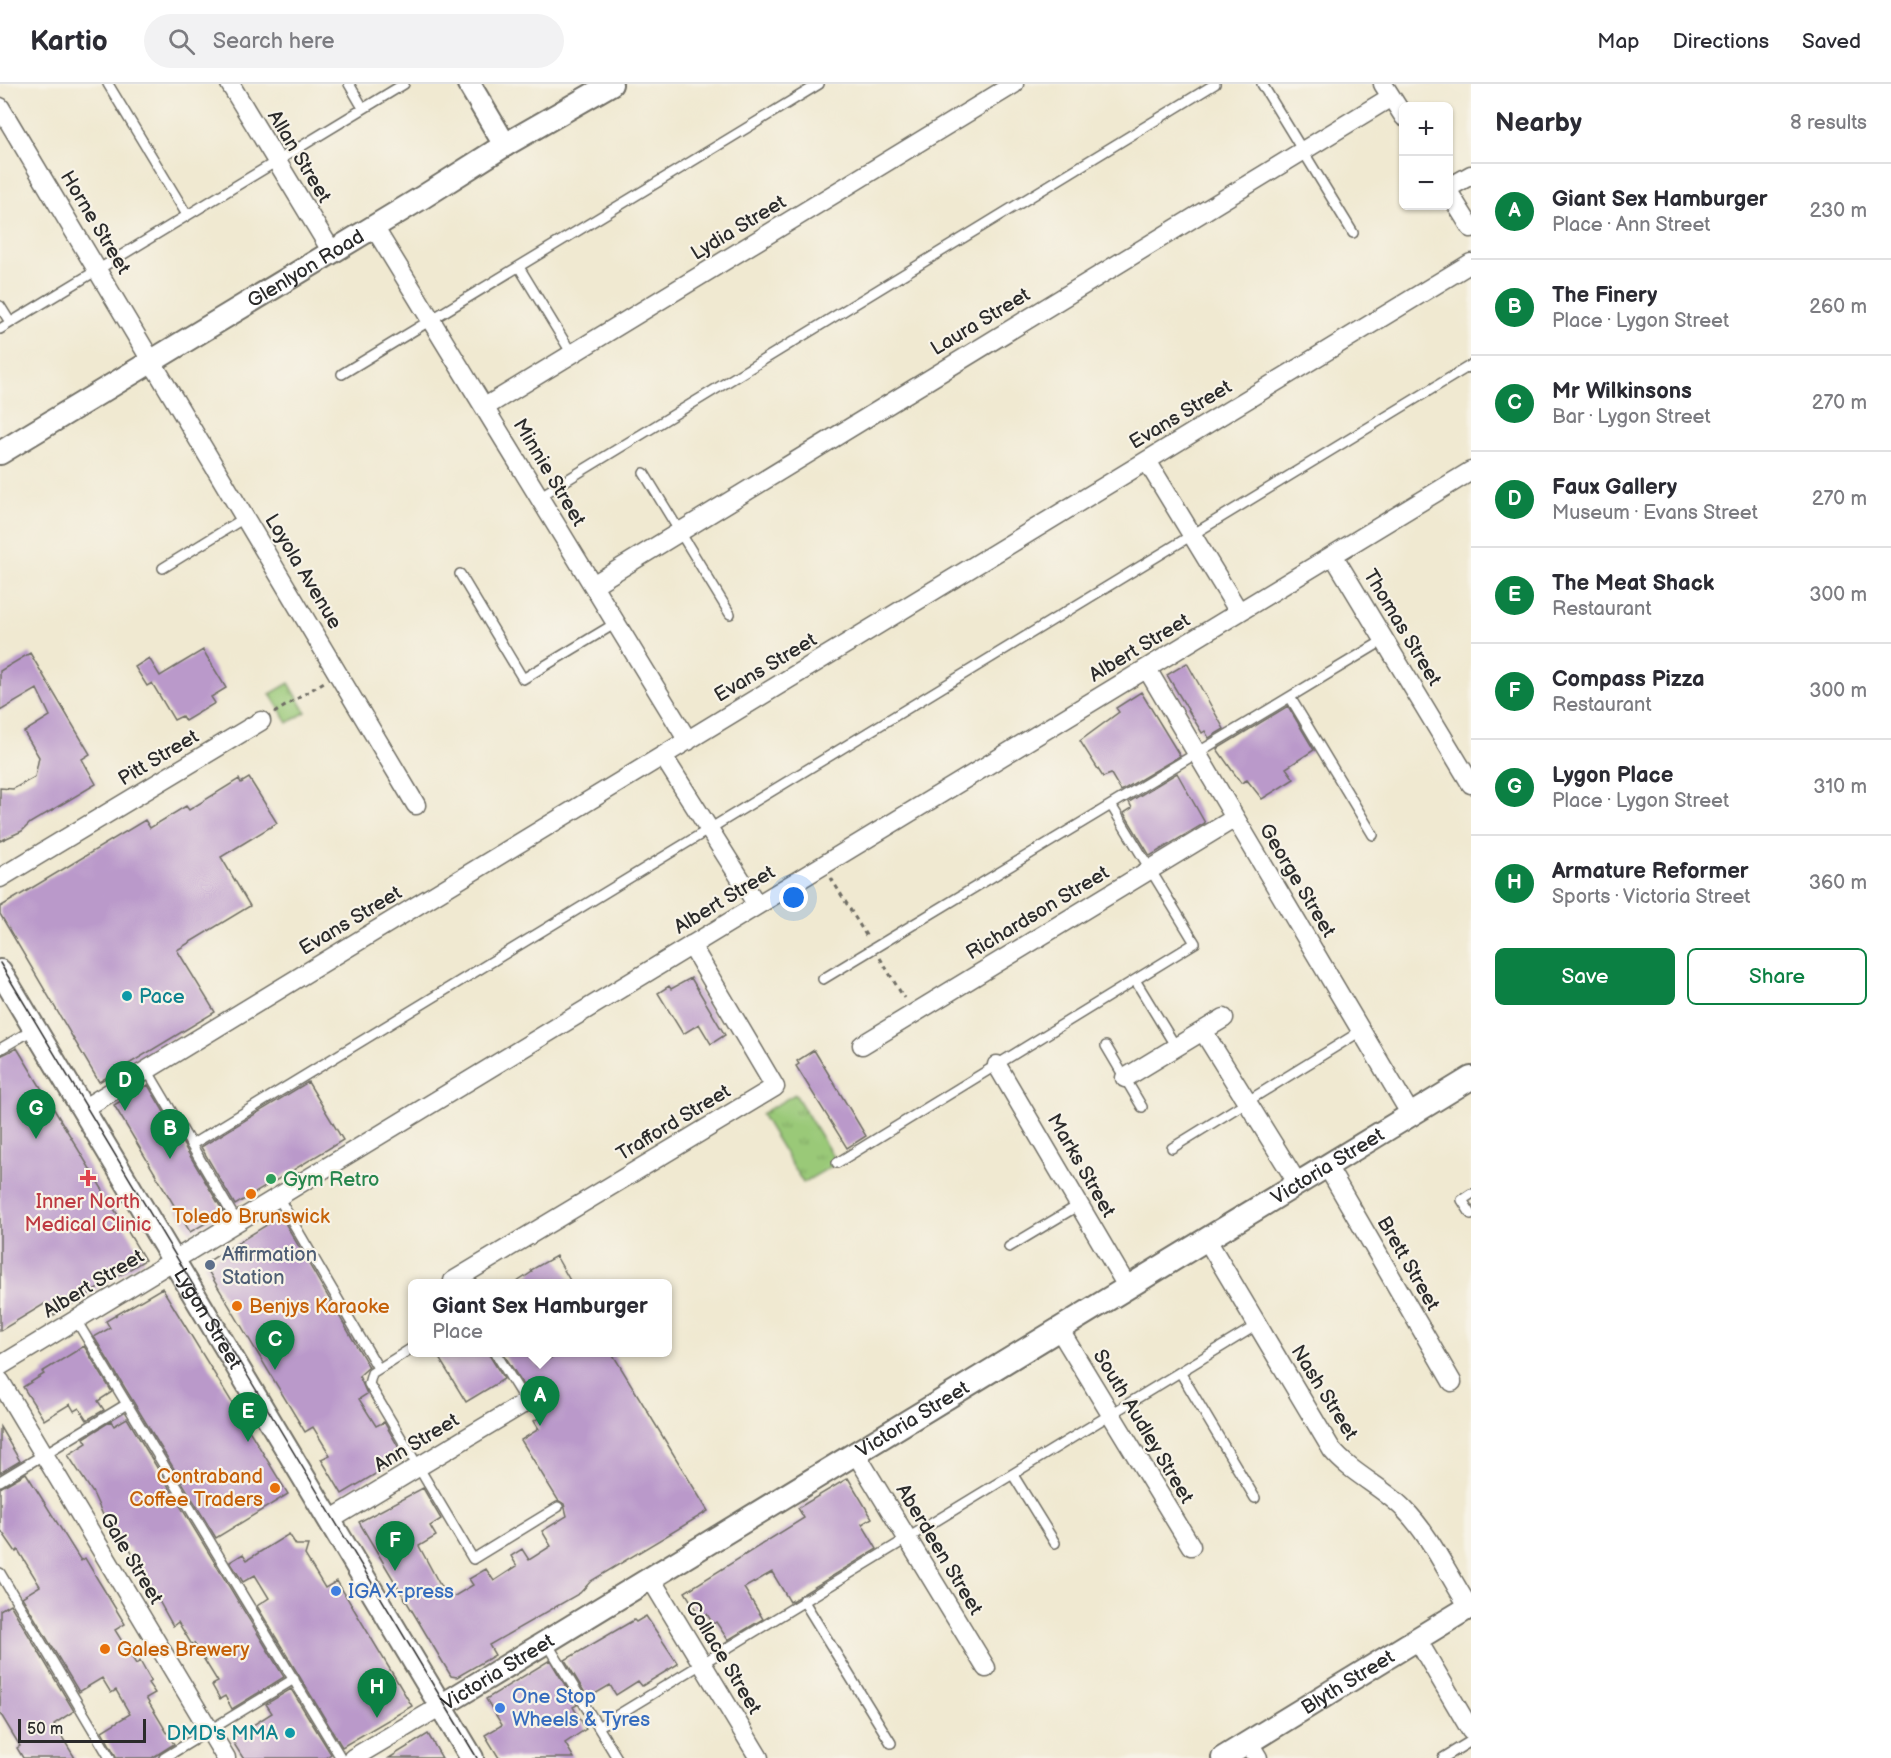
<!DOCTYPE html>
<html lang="en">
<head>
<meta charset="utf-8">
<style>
  body { margin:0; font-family:"Balsamiq Sans",sans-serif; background:#f2f2f3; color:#2b2b33 }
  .controls { position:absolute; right:18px; top:18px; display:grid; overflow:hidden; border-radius:9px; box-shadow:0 2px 4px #0004 }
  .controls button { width:54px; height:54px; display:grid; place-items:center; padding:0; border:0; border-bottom:2px solid #e1e1e2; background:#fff; color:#2b2b33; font:30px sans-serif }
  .scale { position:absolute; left:18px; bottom:15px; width:128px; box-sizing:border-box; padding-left:6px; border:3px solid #2b2b2b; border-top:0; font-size:16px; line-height:21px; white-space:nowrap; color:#2b2b2b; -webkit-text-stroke:4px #f7f3e8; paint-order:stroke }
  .you { position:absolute; left:794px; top:814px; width:21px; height:21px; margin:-15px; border:4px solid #fff; border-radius:50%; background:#1a73e8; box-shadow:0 0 0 9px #1a73e833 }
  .badge { display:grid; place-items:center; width:39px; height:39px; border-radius:50%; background:#0b8043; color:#fff; font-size:20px; font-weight:700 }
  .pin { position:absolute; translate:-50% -50px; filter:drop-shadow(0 2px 3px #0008) }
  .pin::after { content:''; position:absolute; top:32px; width:21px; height:18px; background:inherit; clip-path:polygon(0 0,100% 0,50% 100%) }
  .popup { position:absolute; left:408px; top:1195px; width:264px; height:78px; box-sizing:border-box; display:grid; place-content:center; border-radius:9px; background:#fff; filter:drop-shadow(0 2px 4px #0005); font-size:20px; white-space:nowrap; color:#7c7c81 }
  .popup b { font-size:22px; color:#2b2b33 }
  .popup::after { content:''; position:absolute; left:50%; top:100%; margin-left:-12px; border:12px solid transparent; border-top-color:#fff }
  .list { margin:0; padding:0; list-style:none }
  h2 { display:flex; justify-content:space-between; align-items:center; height:78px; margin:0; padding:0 24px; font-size:26px }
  h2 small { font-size:20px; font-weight:400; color:#7c7c81 }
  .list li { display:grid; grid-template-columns:39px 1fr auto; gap:18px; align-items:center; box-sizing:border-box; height:96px; padding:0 24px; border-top:2px solid #e1e1e2 }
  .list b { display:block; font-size:22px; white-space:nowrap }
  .list p { margin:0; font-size:20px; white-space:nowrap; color:#7c7c81 }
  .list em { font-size:20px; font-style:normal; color:#7c7c81 }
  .actions { display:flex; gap:12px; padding:18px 24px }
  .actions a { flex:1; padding:14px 0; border:2px solid #0b8043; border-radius:9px; text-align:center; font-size:21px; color:#0b8043 }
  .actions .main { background:#0b8043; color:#fff }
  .icon { flex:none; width:33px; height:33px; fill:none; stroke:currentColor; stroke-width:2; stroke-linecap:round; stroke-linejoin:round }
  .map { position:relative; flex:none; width:1471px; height:1674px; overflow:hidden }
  header { display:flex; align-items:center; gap:36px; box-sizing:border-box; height:84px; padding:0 30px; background:#fff; border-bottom:2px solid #e1e1e2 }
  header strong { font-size:28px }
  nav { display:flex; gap:33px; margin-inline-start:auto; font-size:21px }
  .search { width:420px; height:54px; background:#f2f2f3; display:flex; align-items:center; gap:15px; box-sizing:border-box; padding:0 21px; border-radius:33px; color:#7c7c81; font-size:22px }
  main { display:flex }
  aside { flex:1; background:#fff }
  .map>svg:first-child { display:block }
</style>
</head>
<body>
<header>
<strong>Kartio</strong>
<div class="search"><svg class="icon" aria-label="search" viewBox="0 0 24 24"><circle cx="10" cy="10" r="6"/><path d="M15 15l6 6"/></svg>Search here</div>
<nav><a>Map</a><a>Directions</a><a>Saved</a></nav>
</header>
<main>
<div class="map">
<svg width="1471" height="1674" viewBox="0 0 1471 1674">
  <defs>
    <pattern id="park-tufts" width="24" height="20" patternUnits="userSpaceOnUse" patternTransform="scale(1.5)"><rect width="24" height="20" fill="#9ac978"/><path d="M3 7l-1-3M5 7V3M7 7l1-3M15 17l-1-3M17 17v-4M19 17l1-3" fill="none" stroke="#7ea363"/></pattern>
  </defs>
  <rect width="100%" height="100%" fill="#f7f3e8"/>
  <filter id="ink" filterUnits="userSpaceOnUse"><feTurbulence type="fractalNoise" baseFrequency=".0167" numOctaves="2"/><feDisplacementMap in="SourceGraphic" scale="12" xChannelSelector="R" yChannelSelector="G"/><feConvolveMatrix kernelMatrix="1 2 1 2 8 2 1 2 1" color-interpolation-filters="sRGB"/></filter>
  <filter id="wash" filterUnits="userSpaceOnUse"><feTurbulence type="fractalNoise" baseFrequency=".008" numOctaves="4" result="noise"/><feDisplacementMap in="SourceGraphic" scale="24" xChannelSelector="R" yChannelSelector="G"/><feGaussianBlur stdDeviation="1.35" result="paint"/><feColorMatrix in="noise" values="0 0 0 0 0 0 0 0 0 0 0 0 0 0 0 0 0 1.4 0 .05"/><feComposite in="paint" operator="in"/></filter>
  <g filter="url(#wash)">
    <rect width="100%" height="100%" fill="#f0e9d1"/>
    <path fill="url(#park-tufts)" stroke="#627a52" stroke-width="1.5" d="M289,599l17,29 -18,11 -18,-29z
      M795,1010l42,69 -34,20 -42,-69z"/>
    <g id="blocks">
      <path fill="#ba99ca" d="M203,566l23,38 -15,9 4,6 -30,18 -3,-5 -8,4 -22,-37 -5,3 -12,-19 14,-9 11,18z
        M30,569l60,101 -8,5 14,25 -66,39 -8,8 -22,10v-53l13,1 22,-12 4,-20 -15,-25 26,-16 -13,-27 -37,22v-40z
        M1187,579l37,66 -15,9 -4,-7 -3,2 -35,-58z
        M1141,608l39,64 -59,35 -10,-17 -8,3 -23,-36 39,-29 -3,-4z
        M1288,622l26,44 -28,18 8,11 -32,20 -15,-19 -6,3 -24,-34z
        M1177,689l28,50 -55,33 -26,-43 8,-5 -3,-6z
        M249,694l28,45 -56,34 29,49 -73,44 38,62 -116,70 -99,-168v-7l145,-87 5,8 36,-22 3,4 50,-31 2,4z
        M691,894l34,57 -14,9 -12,-20 -16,10 -25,-41 11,-7 2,3z
        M17,964l128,212 -91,55 -8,-12 -46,28v-275z
        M814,966l52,86 -19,12 -51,-82 3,-2 -2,-3z
        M308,998l35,58 -108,65 -34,-58z
        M148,1001l76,128 -34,19 -76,-127z
        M281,1132l88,151 -10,9 8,18 -8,5 17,27 8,-4 20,35 -62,37 -21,-35 9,-4 -17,-28 -8,5 -101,-168z
        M556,1172l16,28h-58l18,-12 -1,-2z
        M162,1204l126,206 -72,44 -122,-201 16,-9 -4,-7z
        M84,1262l28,46 -14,9 6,9 -17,10 -8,-12 -5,3 -4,-7 -26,16 -21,-33 21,-13 -2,-2z
        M436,1269h52l16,26 -38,23z
        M503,1269h26l8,13 22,-13h53l96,158 -117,70 -11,12 -91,52 6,10 -38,22 -6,-1 -92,-154 64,-34 18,31 -11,7 6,10 -17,10 29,54 25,-15 -4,-6 17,-10 8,12 23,-15 -6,-10 11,-7 7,11 22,-14 -9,-15 25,-15 -3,-12 -6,-4 -37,-60 18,-11 -5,-8 6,-4 -5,-9 2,-7 -2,-5 -8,-5z
        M127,1334l157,259 -52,32 -7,-13 -5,3 -8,-14 6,-3 -24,-39 -2,2 -14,-23 -5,4 -44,-79 -3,1 -19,-32 -3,1 -11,-24 -25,-38 19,-12 -3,-5 27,-17 3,5z
        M0,1343l20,34 -20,12z
        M26,1389l55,88 4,-3 13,22 27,44 -10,6 21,34 4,-3 11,20 -3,2 7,10 -9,5 28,46 -22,14h-35l-15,-27 28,-17 -14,-24 -5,3 -9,-15 -23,14 -57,-95 18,-11 -22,-36 -2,2 -16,-23v-41z
        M848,1394l24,40 -10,6 15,25 -87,53 -18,-30 -28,16 19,31 -35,21 -12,-18 -3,2 -6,-10 -6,4 -16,-26 119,-74 -6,-10z
        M289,1450l7,11h12l-3,10 20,33 12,-7 75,125 -70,41 -85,-141 12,-8 -14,-23 -12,7 -13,-20 13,-8 4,6z
        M10,1520l64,107 -20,13 21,34h-52l-6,-10 3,-2 -20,-33v-103z
        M646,1532l32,48 -36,22 -4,-5 -22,14 -6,-10 -22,13 -23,-38 69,-40 2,2z
        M550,1576l27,45 -4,2 13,22 -21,14 9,15h-75l-14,-23 17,-10 -16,-26z
        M291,1605l40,65 -6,4h-82l-12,-19 41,-26 -6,-9z
        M428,1650l14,24h-53z"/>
    </g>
  </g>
  <g filter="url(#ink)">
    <use href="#blocks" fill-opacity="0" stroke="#706e65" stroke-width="1.5"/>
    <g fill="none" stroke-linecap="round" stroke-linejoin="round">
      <g stroke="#706e65" stroke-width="12">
        <path id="service" d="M108,0l79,131
          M349,0l14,24
          M1262,0l91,149
          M519,183l53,87
          M0,222l10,16
          M0,245l404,-245
          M342,290l477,-290
          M644,389l86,141
          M539,413l676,-413
          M163,484l83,-51
          M460,490l63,105 93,-56
          M1290,613l83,138
          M823,895l561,-339
          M1135,896l41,67
          M1106,962l36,61
          M0,965l34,-20
          M147,986l90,152
          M191,1061l1280,-780
          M1172,1064l189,-117
          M837,1079l358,-220 -84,-138
          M1471,1110l-9,6 9,14
          M278,1113l100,171
          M1009,1163l70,-42
          M76,1236l265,438
          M412,1264l-40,25 -3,11 104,175 85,-52
          M495,1268l31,50
          M1180,1288l75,126
          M1013,1391l42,68
          M0,1397l127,-77
          M0,1489l110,185
          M803,1516l88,143
          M547,1559l70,115
          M598,1643l659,-402
          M164,1674l130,-79
          M1443,1674l28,-17"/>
      </g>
      <g stroke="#706e65" stroke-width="21">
        <path id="minor" d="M230,0l102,168
          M1383,0l21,33
          M0,23l416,698
          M1448,104l23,-13
          M1448,107l23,37
          M374,143l314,514
          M485,323l529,-323
          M1147,377l92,151
          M1333,471l138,229
          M593,501l798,-488
          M1147,585l264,446
          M663,672l94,149
          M0,794l261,-157
          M1203,947l95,153
          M862,961l373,-227
          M997,981l131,223
          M1125,994l99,-60
          M83,1025l1388,-846
          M1327,1082l125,216
          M1207,1156l125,210c20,24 51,37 72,59 27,27 44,66 65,98
          M453,1197l322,-194 -84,-142
          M1059,1245l132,217
          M0,1282l1471,-895
          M0,1297l226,377
          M856,1370l130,214
          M330,1436l196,-118
          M651,1495l108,179
          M1417,1555l54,92
          M1249,1659l9,15
          M353,1674l88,-52"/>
      </g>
      <g stroke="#706e65" stroke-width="26">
        <g id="tertiary">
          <path d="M469,0l36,61"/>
          <path id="s1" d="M0,369l423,-256 82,-52 106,-61"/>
          <path id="s2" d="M0,887l472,787"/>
          <path id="s3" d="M441,1622l1030,-628"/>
          <path id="s4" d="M1223,1674l248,-152"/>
        </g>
      </g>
      <path stroke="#706e65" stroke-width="3" stroke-dasharray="4.5 4.5" stroke-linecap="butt" d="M274,629l50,-31
        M831,794l36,59
        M880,874l24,40"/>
      <use href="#service" stroke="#fff" stroke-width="9"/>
      <use href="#minor" stroke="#fff" stroke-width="18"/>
      <use href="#tertiary" stroke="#fff" stroke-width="22"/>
      <path stroke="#2b2b2b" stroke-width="1.5" d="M0,879l477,795"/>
    </g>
  </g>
  <g fill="#0f9aa8" stroke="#f7f3e8" stroke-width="2">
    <circle cx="127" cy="912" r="6"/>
    <circle cx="290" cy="1649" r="6"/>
  </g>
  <path fill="#e0444e" stroke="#f7f3e8" stroke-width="2" d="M85 1085h6v6h6v6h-6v6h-6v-6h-6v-6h6z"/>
  <circle fill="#2e9e5b" stroke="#f7f3e8" stroke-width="2" cx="271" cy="1095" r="6"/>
  <g fill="#e8710a" stroke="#f7f3e8" stroke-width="2">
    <circle cx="251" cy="1110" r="6"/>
    <circle cx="237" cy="1222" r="6"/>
    <circle cx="275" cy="1404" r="6"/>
    <circle cx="105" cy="1565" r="6"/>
  </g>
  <circle fill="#5c6f8a" stroke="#f7f3e8" stroke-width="2" cx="210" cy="1181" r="6"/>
  <g fill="#3f7fe0" stroke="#f7f3e8" stroke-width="2">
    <circle cx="336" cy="1507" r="6"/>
    <circle cx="500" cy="1624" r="6"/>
  </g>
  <g text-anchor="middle" stroke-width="4.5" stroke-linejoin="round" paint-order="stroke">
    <g font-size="20" fill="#2b2b2b" stroke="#f7f3e8">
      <text transform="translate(300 72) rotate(59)" y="7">Allan Street</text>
      <text transform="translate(96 138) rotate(59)" y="7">Horne Street</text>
      <text transform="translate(738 143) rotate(-31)" y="7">Lydia Street</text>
      <text dy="7" stroke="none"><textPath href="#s1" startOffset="357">Glenlyon Road</textPath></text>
      <text transform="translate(980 237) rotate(-31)" y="7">Laura Street</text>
      <text transform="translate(1180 330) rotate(-31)" y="7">Evans Street</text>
      <text transform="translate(550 388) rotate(59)" y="7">Minnie Street</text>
      <text transform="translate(304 487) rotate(59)" y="7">Loyola Avenue</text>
      <text transform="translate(1403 543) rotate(59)" y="7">Thomas Street</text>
      <text transform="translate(1139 563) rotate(-31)" y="7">Albert Street</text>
      <text transform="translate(765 583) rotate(-31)" y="7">Evans Street</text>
      <text transform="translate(158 673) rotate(-31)" y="7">Pitt Street</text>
      <text transform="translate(1298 796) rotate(59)" y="7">George Street</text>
      <text transform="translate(724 815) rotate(-31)" y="7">Albert Street</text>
      <text transform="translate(1037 828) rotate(-31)" y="7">Richardson Street</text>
      <text transform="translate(350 836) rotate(-31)" y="7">Evans Street</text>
      <text transform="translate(673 1038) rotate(-31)" y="7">Trafford Street</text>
      <text transform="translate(1082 1081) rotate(60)" y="7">Marks Street</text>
      <text dy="7" stroke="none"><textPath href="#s3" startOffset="1038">Victoria Street</textPath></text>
      <text transform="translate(1409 1179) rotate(60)" y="7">Brett Street</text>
      <text transform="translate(93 1199) rotate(-31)" y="7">Albert Street</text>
      <text dy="7" stroke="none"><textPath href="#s2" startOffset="405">Lygon Street</textPath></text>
      <text transform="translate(1325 1308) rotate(58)" y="7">Nash Street</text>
      <text dy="7" stroke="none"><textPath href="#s3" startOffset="552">Victoria Street</textPath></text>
      <text transform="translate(1144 1342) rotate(59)" y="7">South Audley Street</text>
      <text transform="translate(416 1358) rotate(-31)" y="7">Ann Street</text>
      <text transform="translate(940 1465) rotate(59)" y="7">Aberdeen Street</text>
      <text transform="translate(132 1474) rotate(59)" y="7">Gale Street</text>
      <text transform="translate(724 1573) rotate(59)" y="7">Collace Street</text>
      <text dy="7" stroke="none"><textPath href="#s3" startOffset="66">Victoria Street</textPath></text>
      <text dy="7" stroke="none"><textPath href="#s4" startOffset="146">Blyth Street</textPath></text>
    </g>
    <g font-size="20" fill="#0d838f" stroke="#f7f3e8" text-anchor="start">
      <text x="139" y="919">Pace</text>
      <text x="278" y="1656" text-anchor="end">DMD's MMA</text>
    </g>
    <g font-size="20" fill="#27864d" stroke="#f7f3e8" text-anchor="start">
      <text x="283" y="1102">Gym Retro</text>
    </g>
    <g font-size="20" fill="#be3a42" stroke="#f7f3e8">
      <text x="88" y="1124">Inner North<tspan x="88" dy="23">Medical Clinic</tspan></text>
    </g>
    <g font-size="20" fill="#c56008" stroke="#f7f3e8" text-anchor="start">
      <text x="251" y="1139" text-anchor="middle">Toledo Brunswick</text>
      <text x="249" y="1229">Benjys Karaoke</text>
      <text x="263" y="1399" text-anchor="end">Contraband<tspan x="263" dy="23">Coffee Traders</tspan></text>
      <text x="117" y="1572">Gales Brewery</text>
    </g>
    <g font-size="20" fill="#4e5e75" stroke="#f7f3e8" text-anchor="start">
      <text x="222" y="1177">Affirmation<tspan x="222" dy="23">Station</tspan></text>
    </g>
    <g font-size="20" fill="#366cbe" stroke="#f7f3e8" text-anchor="start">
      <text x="348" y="1514">IGA X-press</text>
      <text x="512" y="1619">One Stop<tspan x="512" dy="23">Wheels &amp; Tyres</tspan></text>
    </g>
  </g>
</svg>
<div class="controls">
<button>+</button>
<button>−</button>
</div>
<div class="scale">50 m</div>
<div class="you"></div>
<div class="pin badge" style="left:540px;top:1342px">A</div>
<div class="popup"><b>Giant Sex Hamburger</b>Place</div>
<div class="pin badge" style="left:170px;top:1075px">B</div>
<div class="pin badge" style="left:275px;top:1286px">C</div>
<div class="pin badge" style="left:125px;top:1027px">D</div>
<div class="pin badge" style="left:248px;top:1358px">E</div>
<div class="pin badge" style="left:395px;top:1487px">F</div>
<div class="pin badge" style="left:36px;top:1055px">G</div>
<div class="pin badge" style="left:377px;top:1634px">H</div>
</div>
<aside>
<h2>Nearby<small>8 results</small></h2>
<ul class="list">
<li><span class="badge">A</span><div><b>Giant Sex Hamburger</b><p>Place · Ann Street</p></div><em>230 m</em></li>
<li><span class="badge">B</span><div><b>The Finery</b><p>Place · Lygon Street</p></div><em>260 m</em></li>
<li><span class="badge">C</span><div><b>Mr Wilkinsons</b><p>Bar · Lygon Street</p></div><em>270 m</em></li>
<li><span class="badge">D</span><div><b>Faux Gallery</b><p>Museum · Evans Street</p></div><em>270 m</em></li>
<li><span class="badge">E</span><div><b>The Meat Shack</b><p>Restaurant</p></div><em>300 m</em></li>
<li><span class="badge">F</span><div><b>Compass Pizza</b><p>Restaurant</p></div><em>300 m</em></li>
<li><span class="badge">G</span><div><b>Lygon Place</b><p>Place · Lygon Street</p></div><em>310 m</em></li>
<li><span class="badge">H</span><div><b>Armature Reformer</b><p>Sports · Victoria Street</p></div><em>360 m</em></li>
</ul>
<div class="actions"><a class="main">Save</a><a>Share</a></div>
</aside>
</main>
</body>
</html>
